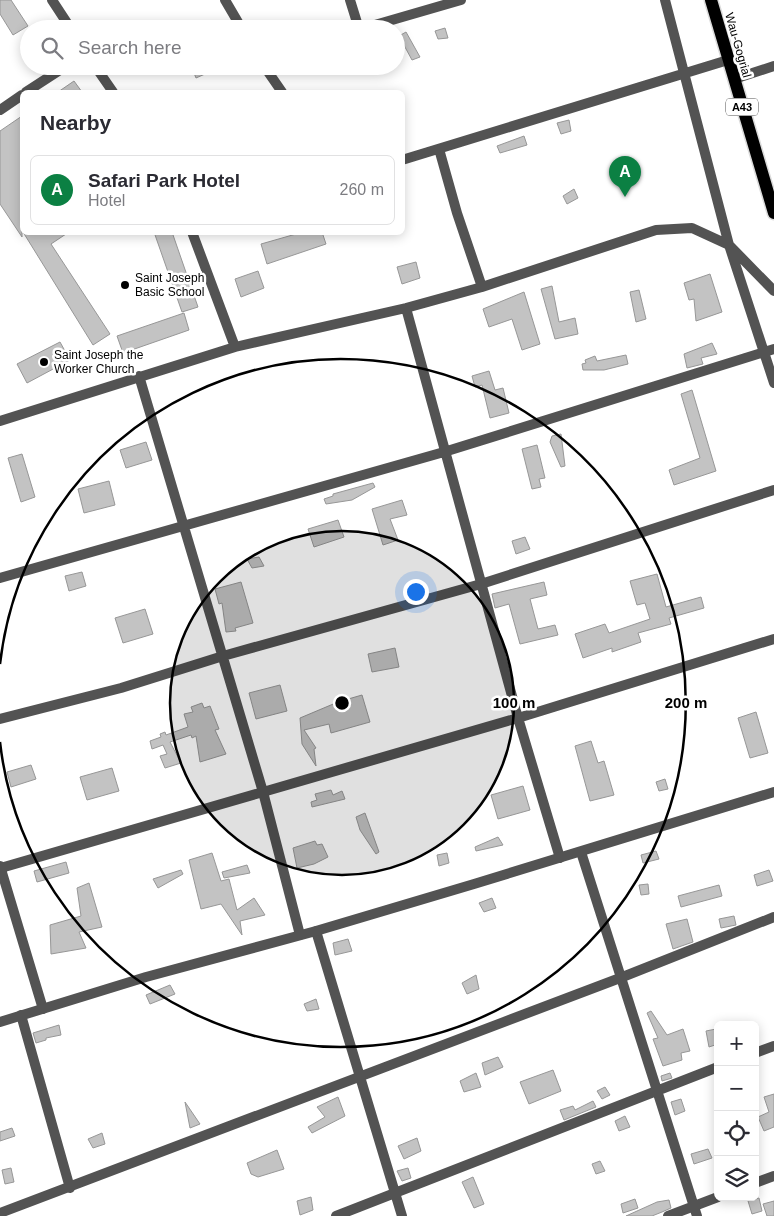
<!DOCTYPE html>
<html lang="en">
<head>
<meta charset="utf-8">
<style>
  body { margin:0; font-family:Arial,sans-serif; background:#f7f7f7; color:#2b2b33 }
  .controls { position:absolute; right:15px; bottom:15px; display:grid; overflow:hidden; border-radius:8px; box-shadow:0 2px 12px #0003 }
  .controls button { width:45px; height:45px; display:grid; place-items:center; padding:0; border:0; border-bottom:1px solid #e1e1e2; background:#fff; color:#2b2b33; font:25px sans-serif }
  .you { position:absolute; left:415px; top:591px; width:18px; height:18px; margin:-12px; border:4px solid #fff; border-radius:50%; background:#1a73e8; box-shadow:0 0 0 8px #1a73e833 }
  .badge { display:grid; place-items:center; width:32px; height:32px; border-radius:50%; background:#0b8043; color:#fff; font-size:16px; font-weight:700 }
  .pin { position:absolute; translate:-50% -41px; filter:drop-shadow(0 1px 2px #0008) }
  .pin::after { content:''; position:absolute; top:26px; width:18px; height:15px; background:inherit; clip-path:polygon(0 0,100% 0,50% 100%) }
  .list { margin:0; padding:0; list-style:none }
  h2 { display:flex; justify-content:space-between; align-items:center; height:65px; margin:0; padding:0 20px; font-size:21px }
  h2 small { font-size:16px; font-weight:400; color:#7c7c81 }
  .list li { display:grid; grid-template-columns:32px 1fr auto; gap:15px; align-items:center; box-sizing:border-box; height:70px; margin:0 10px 10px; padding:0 10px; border:1px solid #e1e1e2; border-radius:8px }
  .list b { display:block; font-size:19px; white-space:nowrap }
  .list p { margin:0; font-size:16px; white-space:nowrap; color:#7c7c81 }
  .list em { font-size:16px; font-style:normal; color:#7c7c81 }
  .icon { flex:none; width:28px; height:28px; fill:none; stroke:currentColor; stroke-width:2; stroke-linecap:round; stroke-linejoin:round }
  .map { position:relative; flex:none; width:774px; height:1216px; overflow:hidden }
  .search { position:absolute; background:#fff; box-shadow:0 2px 12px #0003; left:20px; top:20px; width:385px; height:55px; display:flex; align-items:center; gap:12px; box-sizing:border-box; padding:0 18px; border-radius:28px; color:#7c7c81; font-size:19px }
  .panel { position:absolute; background:#fff; box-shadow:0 2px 12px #0003; left:20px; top:90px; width:385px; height:145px; border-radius:8px }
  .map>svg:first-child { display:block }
</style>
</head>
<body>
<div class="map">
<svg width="774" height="1216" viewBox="0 0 774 1216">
  <rect width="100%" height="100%" fill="#fff"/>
  <path fill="#c3c3c3" stroke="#979797" d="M0,0h11l17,26 -15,9 -13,-21z
    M445,28l3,10 -10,1 -3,-8z
    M406,32l14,25 -8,3 -13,-24z
    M197,66h26l-27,12 -4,-10z
    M74,81l8,11h-24z
    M22,116v121l-22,-33v-73z
    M569,120l2,11 -10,3 -4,-11z
    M524,136l3,9 -27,8 -3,-7z
    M574,189l4,9 -11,6 -4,-8z
    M23,232h46l-18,12 59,90 -17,11z
    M154,232h18l26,75 -16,5z
    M303,232h19l4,12 -59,20 -6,-20z
    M416,262l4,16 -18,6 -5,-17z
    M258,271l6,17 -23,9 -6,-18z
    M710,274l12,38 -26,9 -2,-22 -5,1 -5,-17z
    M552,286l7,36 16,-4 3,16 -23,5 -14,-50z
    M639,290l7,29 -10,3 -6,-30z
    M524,292l16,52 -18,6 -10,-31 -23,8 -6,-18z
    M184,313l5,17 -66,23 -6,-17z
    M60,342l10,18 -43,23 -10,-19z
    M712,343l5,11 -16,4 2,6 -16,4 -3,-14z
    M626,355l2,9 -24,6h-21l-1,-6 4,-1 -1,-3 10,-4 2,5z
    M489,371l6,19 8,-2 6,25 -19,5 -8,-33 -7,2 -3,-11z
    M692,390l24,81 -42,14 -5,-15 31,-12 -19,-64z
    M561,434l4,32 -4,1 -11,-25 2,-6z
    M146,442l6,18 -26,8 -6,-18z
    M537,445l8,33 -6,1 2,8 -9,2 -10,-40z
    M22,454l13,43 -14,5 -13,-44z
    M109,481l6,24 -31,8 -6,-24z
    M373,483l2,4 -23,13 -26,4 -2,-5 9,-3v-2z
    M402,500l5,15 -17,4 8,21 -15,5 -11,-36z
    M338,520l6,17 -30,10 -6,-18z
    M525,537l5,12 -14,5 -4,-13z
    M259,557l5,9 -12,2 -5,-9z
    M82,572l4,14 -17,5 -4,-15z
    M657,574l9,33 35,-10 3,11 -35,10 2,6 -33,9 3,9 -29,10v-4l-29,10 -8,-24 30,-10 4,9 41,-14 -5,-16 -8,2 -7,-24z
    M241,582l12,41 -18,5 1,3 -10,1 -4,-29 -3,1 -4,-15z
    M544,582l3,13 -17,4 8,30 17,-4 3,10 -38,9 -11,-40 -14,4 -3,-14z
    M145,609l8,25 -30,9 -8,-25z
    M395,648l4,19 -27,5 -4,-18z
    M280,685l7,26 -31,8 -7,-26z
    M362,695l8,27 -39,11 -2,-9 -25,6 12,18 -2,1 2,17 -14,-22 -2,-26 38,-16z
    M202,703l2,5 6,-2 9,23 -4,1 11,24 -26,8 -4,-26 -4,2 -1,-3 -21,7 11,21 -16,5 -5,-12 7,-2 -4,-9 -11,4 -2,-8 11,-4 -1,-3 5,-2 1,3 22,-8 -4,-13 9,-2 -2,-5z
    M756,712l12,41 -18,5 -12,-40z
    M591,741l7,22 6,-2 10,34 -24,6 -15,-55z
    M31,765l5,14 -25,8 -4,-15z
    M112,768l7,23 -32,9 -7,-23z
    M665,779l3,10 -9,2 -3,-9z
    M523,786l7,24 -32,9 -7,-24z
    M331,790l2,5 9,-4 3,8 -33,8 -1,-5 6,-2 -2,-6z
    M365,813l14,39 -3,2 -16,-24 -4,-13z
    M498,837l5,8 -27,6 -1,-4z
    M315,841l2,4 5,-1 6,13 -14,7 -17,4 -4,-20z
    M656,851l3,8 -16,4 -2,-8z
    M212,853l9,28 8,-2 8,31 17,-12 11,17 -25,6 2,14 -21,-31 -20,5 -12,-49z
    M447,853l2,10 -10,3 -2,-11z
    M66,862l3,11 -32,9 -3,-11z
    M247,865l3,8 -26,5 -2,-6z
    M181,870l2,4 -25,14 -5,-9z
    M769,870l4,11 -16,5 -3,-11z
    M89,883l13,44 -23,5 7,16 -35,6 -1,-29 31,-9 -4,-28z
    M648,884l1,10 -8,1 -2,-10z
    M719,885l3,11 -41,11 -3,-11z
    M492,898l4,10 -12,4 -5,-9z
    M734,916l2,9 -15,3 -2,-9z
    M687,919l6,23 -20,7 -7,-25z
    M348,939l4,12 -17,4 -2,-12z
    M476,975l3,14 -12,5 -5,-11z
    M170,985l5,9 -25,10 -4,-9z
    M316,999l3,10 -12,2 -3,-7z
    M651,1011l16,24 16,-6 7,22 -9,2 1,7 -19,6 -10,-27 5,-1 -11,-25z
    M59,1025l2,10 -15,3v2l-10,3 -3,-10z
    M716,1029l2,15 -9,3 -3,-16z
    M498,1057l5,10 -18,8 -3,-12z
    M553,1070l8,21 -32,13 -9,-22z
    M476,1073l5,14 -17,5 -4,-11z
    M670,1073l2,5 -10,3 -1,-5z
    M605,1087l5,8 -8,4 -5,-8z
    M774,1094v33l-10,4 -6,-14 11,-5 -5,-15z
    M338,1097l7,19 -33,17 -4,-6 17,-10 -8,-10z
    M681,1099l4,12 -10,4 -4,-13z
    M593,1101l3,6 -32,13 -4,-10 13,-4 2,4z
    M185,1102l15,22 -10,4z
    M625,1116l5,11 -11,4 -4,-10z
    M12,1128l3,8 -15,5v-9z
    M102,1133l3,11 -12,4 -5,-9z
    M417,1138l4,13 -17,8 -6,-13z
    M708,1149l4,9 -18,6 -3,-10z
    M277,1150l7,19 -26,8 -7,-3 -4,-11z
    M600,1161l5,10 -9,3 -4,-10z
    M11,1168l3,14 -9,2 -3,-14z
    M408,1168l3,10 -9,3 -5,-10z
    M473,1177l11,27 -10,4 -12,-26z
    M311,1197l2,13 -13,5 -3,-14z
    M759,1198l3,13 -10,3 -4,-13z
    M635,1199l3,9 -15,5 -2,-9z
    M669,1200l2,8 -9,4 -10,4h-26l31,-14z
    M774,1201v15h-7l-4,-12z"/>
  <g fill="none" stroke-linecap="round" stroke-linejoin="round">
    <g stroke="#dbdbdb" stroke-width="15">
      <path id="primary" d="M711,0l63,213"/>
    </g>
    <path stroke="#535353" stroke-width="10" d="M52,0l19,29
      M225,0l17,29
      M350,0l9,29
      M665,0l64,245 45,138
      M361,29l100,-29
      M95,66l18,26
      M264,66l18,26
      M734,79l40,-13
      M26,92l40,-26
      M0,110l22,-15
      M439,149l18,64 25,74
      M402,160l326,-100
      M192,232l43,115
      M406,308l112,410 42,140
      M139,376l124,416 37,143
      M0,421l235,-74 171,-39 76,-21 174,-57 36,-2 37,17 45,46
      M0,578l444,-126 330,-103
      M0,719l121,-31 102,-32 258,-72 293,-94
      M581,852l116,364
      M0,866l43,143
      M1,868l517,-150 256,-79
      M316,931l86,285
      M21,1015l49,173
      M755,1053l19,-7
      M755,1183l19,-7
      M0,1213l620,-235 154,-61
      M336,1216l382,-149
      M668,1216l50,-19"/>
    <path stroke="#535353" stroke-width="10" d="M0,1022l146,-45 170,-46 158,-47 300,-92"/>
    <use href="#primary" stroke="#000" stroke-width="12"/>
  </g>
  <circle cx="342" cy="703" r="172" fill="#000" fill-opacity=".12"/>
  <g fill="none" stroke="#000" stroke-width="2.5">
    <circle cx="342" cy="703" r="172"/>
    <path d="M0 664A344 344 0 1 1 0 742"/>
  </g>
  <g fill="#000" stroke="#fff" stroke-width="2">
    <circle cx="125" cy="285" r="5"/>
    <circle cx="44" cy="362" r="5"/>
  </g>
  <g text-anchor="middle" stroke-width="5" stroke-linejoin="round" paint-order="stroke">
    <rect fill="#fff" stroke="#4c4c4c" stroke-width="1" x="726" y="98.5" width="32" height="17" rx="4"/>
    <g font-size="11" font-weight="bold" fill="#000">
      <text x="742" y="111">A43</text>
    </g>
    <g font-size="12" fill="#000" stroke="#fff">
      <text transform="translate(738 45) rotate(74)" y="4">Wau-Gogrial</text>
    </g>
    <g font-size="12" fill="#000" stroke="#fff" text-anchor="start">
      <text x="135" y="282">Saint Joseph<tspan x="135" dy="14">Basic School</tspan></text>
      <text x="54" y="359">Saint Joseph the<tspan x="54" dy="14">Worker Church</tspan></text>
    </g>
  </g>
  <circle cx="342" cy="703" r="8" fill="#000" stroke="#fff" stroke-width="2.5"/>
  <g font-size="15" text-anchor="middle" font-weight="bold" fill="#000" stroke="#fff" stroke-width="5" stroke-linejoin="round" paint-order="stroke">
    <text x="514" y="708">100 m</text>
    <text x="686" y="708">200 m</text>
  </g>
</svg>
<div class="controls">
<button>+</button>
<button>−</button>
<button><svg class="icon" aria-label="locate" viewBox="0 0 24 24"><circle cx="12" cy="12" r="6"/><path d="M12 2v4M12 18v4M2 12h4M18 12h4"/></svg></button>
<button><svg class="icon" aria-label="layers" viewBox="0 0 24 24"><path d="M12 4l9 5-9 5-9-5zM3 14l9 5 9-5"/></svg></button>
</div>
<div class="you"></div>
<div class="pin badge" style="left:625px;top:197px">A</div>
<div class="search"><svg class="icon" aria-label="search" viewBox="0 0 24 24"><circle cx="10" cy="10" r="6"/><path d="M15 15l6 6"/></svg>Search here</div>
<section class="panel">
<h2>Nearby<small></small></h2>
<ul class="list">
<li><span class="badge">A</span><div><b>Safari Park Hotel</b><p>Hotel</p></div><em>260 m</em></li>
</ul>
</section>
</div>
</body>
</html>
